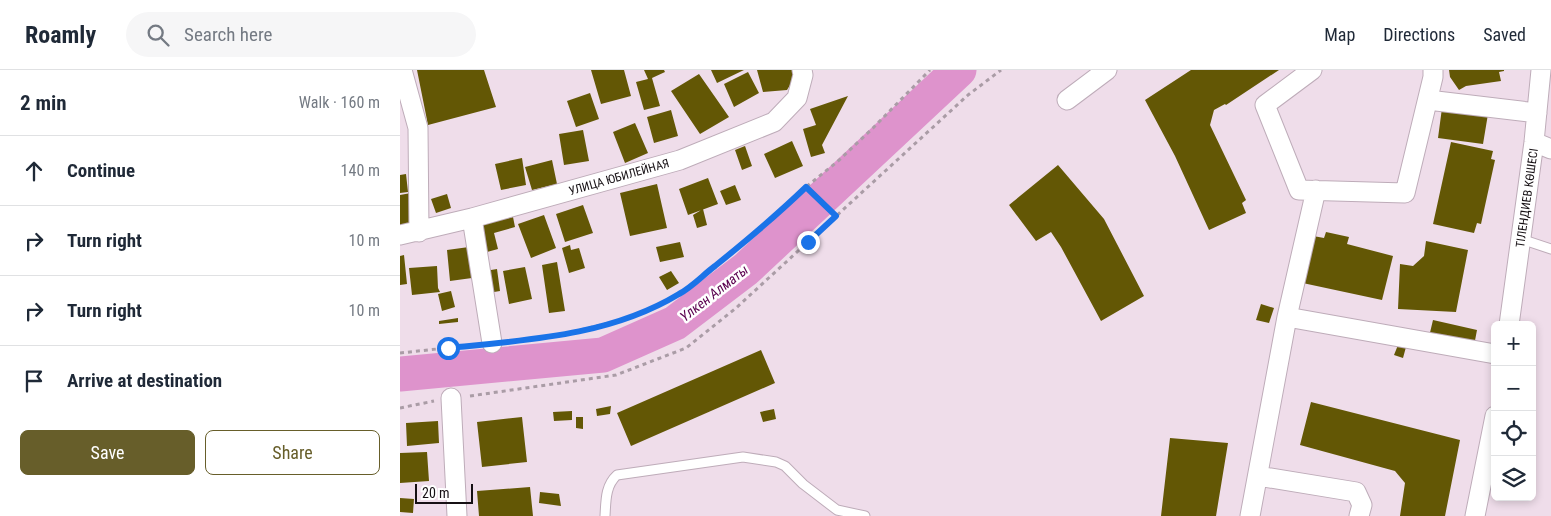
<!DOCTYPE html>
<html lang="en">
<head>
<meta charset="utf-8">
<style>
  body { margin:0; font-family:"Roboto Condensed",sans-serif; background:#f6f6f7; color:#1f2937 }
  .controls { position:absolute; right:15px; bottom:15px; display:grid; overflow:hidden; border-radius:8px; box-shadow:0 2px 8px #0003 }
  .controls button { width:45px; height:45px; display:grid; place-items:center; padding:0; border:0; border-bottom:1px solid #e0e1e3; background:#fff; color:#1f2937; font:25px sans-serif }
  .scale { position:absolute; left:15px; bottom:12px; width:58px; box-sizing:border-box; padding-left:5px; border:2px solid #161014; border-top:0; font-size:14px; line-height:18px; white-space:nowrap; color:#161014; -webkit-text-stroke:4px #fff; paint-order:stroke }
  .stop { position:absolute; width:15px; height:15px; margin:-11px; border:4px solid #1a73e8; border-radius:50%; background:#fff }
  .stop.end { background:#1a73e8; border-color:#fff; box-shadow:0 1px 5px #0008 }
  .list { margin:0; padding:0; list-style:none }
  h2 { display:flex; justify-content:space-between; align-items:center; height:65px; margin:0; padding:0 20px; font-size:21px }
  h2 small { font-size:16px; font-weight:400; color:#747a83 }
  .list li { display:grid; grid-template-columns:32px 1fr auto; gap:15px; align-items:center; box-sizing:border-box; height:70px; padding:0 20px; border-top:1px solid #e0e1e3 }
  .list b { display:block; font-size:19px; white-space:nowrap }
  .list em { font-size:16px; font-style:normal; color:#747a83 }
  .actions { display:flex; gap:10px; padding:15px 20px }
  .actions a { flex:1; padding:11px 0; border:1px solid #675e2a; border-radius:8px; text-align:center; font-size:18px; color:#675e2a }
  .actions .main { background:#675e2a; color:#fff }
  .icon { flex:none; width:28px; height:28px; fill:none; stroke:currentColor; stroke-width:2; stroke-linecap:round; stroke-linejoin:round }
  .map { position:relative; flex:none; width:1151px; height:446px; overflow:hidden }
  header { display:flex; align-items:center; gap:30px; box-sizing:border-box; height:70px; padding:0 25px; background:#fff; border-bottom:1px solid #e0e1e3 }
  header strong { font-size:24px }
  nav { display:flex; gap:28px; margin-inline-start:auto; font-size:18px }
  .search { width:350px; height:45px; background:#f6f6f7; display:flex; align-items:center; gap:12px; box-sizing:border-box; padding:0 18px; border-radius:28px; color:#747a83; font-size:19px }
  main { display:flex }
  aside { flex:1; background:#fff }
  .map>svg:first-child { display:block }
</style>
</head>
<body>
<header>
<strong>Roamly</strong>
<div class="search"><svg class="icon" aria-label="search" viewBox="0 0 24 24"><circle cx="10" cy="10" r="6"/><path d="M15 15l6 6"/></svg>Search here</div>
<nav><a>Map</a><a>Directions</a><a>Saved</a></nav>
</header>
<main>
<aside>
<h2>2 min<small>Walk · 160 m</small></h2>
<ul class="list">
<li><svg class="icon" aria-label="ahead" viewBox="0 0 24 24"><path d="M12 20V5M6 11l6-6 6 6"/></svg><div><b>Continue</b></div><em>140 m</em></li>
<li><svg class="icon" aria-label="right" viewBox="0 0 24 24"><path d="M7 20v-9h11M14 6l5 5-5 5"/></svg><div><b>Turn right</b></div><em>10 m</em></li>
<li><svg class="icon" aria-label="right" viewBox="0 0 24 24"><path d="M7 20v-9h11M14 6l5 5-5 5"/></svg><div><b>Turn right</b></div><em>10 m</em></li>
<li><svg class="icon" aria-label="arrive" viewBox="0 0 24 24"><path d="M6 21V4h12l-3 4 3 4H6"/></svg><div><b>Arrive at destination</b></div></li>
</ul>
<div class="actions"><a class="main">Save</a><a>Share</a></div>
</aside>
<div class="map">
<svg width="1151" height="446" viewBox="0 0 1151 446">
  <rect width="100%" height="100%" fill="#efddea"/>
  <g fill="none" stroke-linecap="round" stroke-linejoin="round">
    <path stroke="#de93cc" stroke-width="35" d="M0,304l203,-19 72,-32 71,-54 213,-199"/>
  </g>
  <path fill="#635705" d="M17,0h67l12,37 -68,18z
    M191,0h33l7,26 -30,8z
    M244,0h20l1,2 -13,6 8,28 -16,4 -8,-28 12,-3z
    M311,0h33l-27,13z
    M357,0h36l2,7 -8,13 -24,2z
    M791,0h88l-53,35 -1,-1 -11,6 -4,15 36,75 -4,3 4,10 -37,17 -34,-74 -30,-56z
    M1049,0h55v1l-5,1 2,9 -35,5 -7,4 -9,-13z
    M348,2l11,21 -25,14 -10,-23z
    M299,4l30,43 -29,17 -29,-43z
    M190,23l9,26 -23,8 -9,-26z
    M448,26l-26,49 3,8 -14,4 -8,-28 13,-4 -6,-16z
    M1042,38l46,6 -5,30 -45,-6z
    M271,40l7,26 -24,7 -7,-26z
    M235,53l13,30 -23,10 -12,-31z
    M183,60l6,31 -25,4 -5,-31z
    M392,71l11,25 -28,12 -11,-24z
    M1051,72l42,9 -2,8 4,1 -14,64 -4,-1 -3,10 -41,-9z
    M345,76l7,20 -10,4 -7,-20z
    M122,88l4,27 -25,5 -6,-26z
    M152,90l5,24 -25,6 -7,-23z
    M658,95l46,54 40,77 -43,25 -40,-74 -10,-15 -15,9 -27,-36z
    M6,104l2,18 -8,1v-18z
    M308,108l10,26 -30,11 -9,-26z
    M257,114l10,44 -37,8 -10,-43z
    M335,115l6,15 -15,5 -6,-14z
    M11,123l3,16 -7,19 -7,2v-35z
    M47,124l4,14 -15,5 -5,-14z
    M183,135l10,28 -28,9 -9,-28z
    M303,139l4,16 -10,3 -4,-13z
    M144,145l12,33 -25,10 -13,-34z
    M113,147l2,10 -21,6 4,16 -11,3 -7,-27z
    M926,162l23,5 -2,7 46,12 -11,44 -84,-18 10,-47 16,3z
    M1026,171l42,9 -12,62 -58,-3 2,-45 13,2 11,-10z
    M280,172l4,15 -24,5 -4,-15z
    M170,175l1,5 8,-2 6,20 -16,5 -7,-25z
    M69,177l3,31 -22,3 -3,-31z
    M4,185l3,29 -7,1v-29z
    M157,192l8,49 -16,2 -7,-48z
    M37,196l1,22 2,4 -28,3 -3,-27z
    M125,197l7,32 -23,5 -6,-33z
    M97,199l3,22 -12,2 -3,-22z
    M271,201l8,12 -12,7 -8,-13z
    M51,221l4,16 -13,4 -4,-17z
    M861,234l13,4 -5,15 -13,-3z
    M58,248v4l-19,2v-3z
    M1033,250l44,10 -4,21 -45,-10z
    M998,275l8,2 -3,11 -9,-3z
    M361,280l14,33 -144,63 -14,-33z
    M911,332l149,38 -15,76h-45l5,-33 -10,-12 -95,-26z
    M211,336l-1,8 -13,2 -1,-7z
    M374,339l2,10 -13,3 -3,-10z
    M172,341v9l-18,1 -1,-9z
    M122,347l5,45 -45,5 -5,-45z
    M176,347h7v12l-7,-1z
    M38,351l1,22 -32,3 -1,-23z
    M770,368l58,5 -12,73h-55z
    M27,382l2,29 -29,2v-30z
    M130,417l3,29h-54l-2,-25z
    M140,422l19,2 2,12 -22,-3z
    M0,428l14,1 -1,14 -13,-1z"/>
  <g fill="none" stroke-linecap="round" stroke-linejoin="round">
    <g stroke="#beacb9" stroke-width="11">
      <path id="lane" d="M1121,169l30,10
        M205,446c1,-15 0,-30 12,-41l126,-18 33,5 9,4 18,18 34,26 28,6"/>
    </g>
    <g stroke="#beacb9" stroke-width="21">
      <path id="street" d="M2,0l16,58 1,104
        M912,0l-47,35 34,85 106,3 28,-116v-7
        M667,30l40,-30
        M1028,30l109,13
        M1134,72l17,7
        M72,148l20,125
        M0,165l72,-17 208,-58 94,-38 23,-24 6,-23 -1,-5
        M887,247l208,37
        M1109,255l25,-183 7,-72
        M51,328l6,118
        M858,406l98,16 6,13 -3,11
        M850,446l37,-199 29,-127
        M1075,446l20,-100"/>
    </g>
    <path stroke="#aa9ca6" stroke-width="3" stroke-dasharray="4 4" stroke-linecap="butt" d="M406,117l30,29
      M110,271l45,-5 67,-16 39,-16 20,-11 83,-66 42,-40 31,-25 36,-34 57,-58
      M0,283l74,-8
      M70,326l146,-21 70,-27 50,-40 232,-213 33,-25
      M0,338l34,-7"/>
    <use href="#lane" stroke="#fff" stroke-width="9"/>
    <use href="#street" stroke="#fff" stroke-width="19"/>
  </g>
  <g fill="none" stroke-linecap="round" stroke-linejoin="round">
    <path stroke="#1a73e8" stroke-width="6" d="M48,278c79,-8 162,-12 231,-54 13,-7 24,-19 36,-28 31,-25 62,-51 91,-79l30,29 -28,26"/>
  </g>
  <g text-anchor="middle" stroke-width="5" stroke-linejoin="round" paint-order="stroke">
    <g font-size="12" fill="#161014" stroke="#fff">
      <text transform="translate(219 107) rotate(-16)" y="4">УЛИЦА ЮБИЛЕЙНАЯ</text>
      <text transform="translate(1127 128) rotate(-82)" y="4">ТІЛЕНДИЕВ КӨШЕСІ</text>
    </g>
    <g font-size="14" font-style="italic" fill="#5a004e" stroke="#fff">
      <text transform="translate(314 223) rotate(-38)" y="5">Үлкен Алматы</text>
    </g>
  </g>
</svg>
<div class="controls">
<button>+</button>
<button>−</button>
<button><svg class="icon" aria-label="locate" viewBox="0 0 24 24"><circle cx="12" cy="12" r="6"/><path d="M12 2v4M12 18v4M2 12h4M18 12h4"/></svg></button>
<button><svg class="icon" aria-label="layers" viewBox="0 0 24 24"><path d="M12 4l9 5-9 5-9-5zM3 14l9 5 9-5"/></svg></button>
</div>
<div class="scale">20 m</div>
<div class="stop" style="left:48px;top:278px"></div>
<div class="stop end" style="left:408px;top:172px"></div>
</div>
</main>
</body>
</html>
